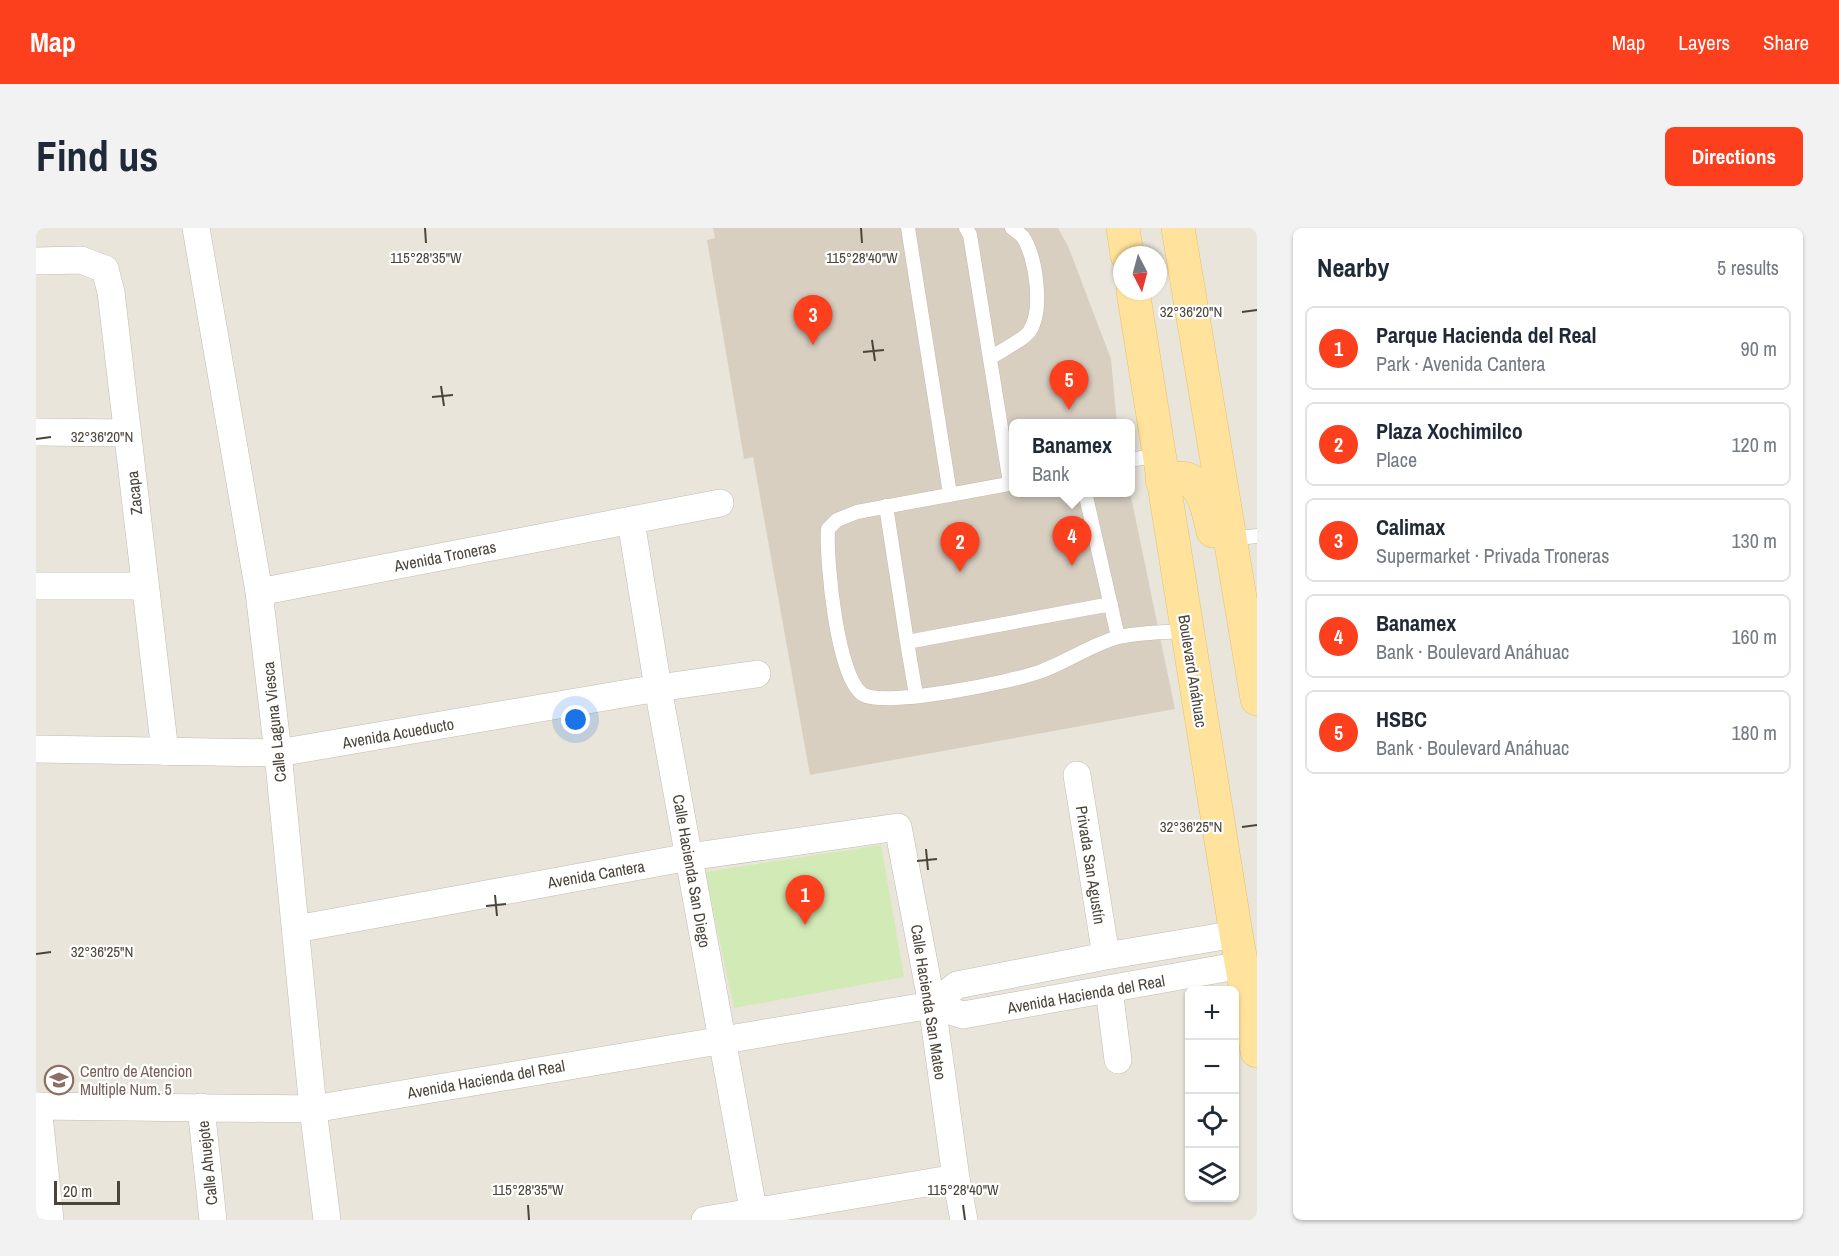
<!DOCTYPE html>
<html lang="en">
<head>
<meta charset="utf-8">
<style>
  body { margin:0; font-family:"Archivo Narrow",sans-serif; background:#f2f2f3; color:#1f2937 }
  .controls { position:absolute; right:18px; bottom:18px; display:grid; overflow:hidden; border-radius:9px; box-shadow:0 2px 4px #0004 }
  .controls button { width:54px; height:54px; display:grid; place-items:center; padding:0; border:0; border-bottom:2px solid #e0e1e3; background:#fff; color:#1f2937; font:30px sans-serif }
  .compass { position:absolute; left:1077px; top:18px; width:54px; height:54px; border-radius:50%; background:#fff; box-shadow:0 2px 4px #0004; rotate:174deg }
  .scale { position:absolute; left:18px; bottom:15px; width:66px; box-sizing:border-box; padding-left:6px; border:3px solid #4b4439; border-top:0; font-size:16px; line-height:21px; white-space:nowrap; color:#4b4439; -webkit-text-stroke:4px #fff; paint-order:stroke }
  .you { position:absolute; left:540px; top:492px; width:21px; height:21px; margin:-15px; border:4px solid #fff; border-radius:50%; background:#1a73e8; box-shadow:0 0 0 9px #1a73e833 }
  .badge { display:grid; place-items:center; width:39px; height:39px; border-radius:50%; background:#fc3f1d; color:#fff; font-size:20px; font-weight:700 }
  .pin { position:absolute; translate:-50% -50px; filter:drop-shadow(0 2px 3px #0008) }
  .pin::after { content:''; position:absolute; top:32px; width:21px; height:18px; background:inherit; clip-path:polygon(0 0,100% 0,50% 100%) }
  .popup { position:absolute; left:973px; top:191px; width:126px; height:78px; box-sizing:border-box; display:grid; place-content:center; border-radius:9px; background:#fff; filter:drop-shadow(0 2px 4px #0005); font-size:20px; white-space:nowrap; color:#747a83 }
  .popup b { font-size:22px; color:#1f2937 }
  .popup::after { content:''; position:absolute; left:50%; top:100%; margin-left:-12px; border:12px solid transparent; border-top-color:#fff }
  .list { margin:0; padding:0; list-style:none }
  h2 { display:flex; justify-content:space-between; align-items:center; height:78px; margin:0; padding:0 24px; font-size:26px }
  h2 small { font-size:20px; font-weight:400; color:#747a83 }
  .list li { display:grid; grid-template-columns:39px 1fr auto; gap:18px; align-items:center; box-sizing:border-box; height:84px; margin:0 12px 12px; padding:0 12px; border:2px solid #e0e1e3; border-radius:9px }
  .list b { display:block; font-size:22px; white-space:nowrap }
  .list p { margin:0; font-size:20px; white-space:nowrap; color:#747a83 }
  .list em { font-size:20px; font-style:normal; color:#747a83 }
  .icon { flex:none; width:33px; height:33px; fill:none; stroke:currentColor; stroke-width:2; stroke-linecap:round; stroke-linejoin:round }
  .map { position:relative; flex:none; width:1221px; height:992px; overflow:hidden; border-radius:9px }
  header { display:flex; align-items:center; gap:36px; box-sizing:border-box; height:84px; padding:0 30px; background:#fc3f1d; color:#fff }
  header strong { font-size:28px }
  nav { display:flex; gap:33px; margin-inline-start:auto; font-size:21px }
  .intro { display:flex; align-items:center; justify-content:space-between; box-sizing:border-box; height:144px; padding:0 36px }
  h1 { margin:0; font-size:42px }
  .button { padding:15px 27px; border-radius:9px; background:#fc3f1d; color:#fff; font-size:21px; font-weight:700 }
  main { display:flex; gap:36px; padding:0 36px }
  aside { flex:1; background:#fff; border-radius:9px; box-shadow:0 2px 4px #0004 }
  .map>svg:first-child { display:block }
</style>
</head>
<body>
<header>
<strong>Map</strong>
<nav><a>Map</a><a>Layers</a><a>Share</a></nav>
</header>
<div class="intro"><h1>Find us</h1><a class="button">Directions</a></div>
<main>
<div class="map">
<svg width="1221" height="992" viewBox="0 0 1221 992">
  <rect width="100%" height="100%" fill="#f6f3ec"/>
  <path fill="#eae5da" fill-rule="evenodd" d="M0,0h1221v992h-1221zM1086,27h36v36h-36zM978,196h116v68h-116zM1154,762h44v208h-44z"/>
  <path fill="#d2eab5" d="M845,617l23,132 -170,31 -29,-136z"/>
  <path fill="#d8cfc1" d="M677,0h345l10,18 43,113 6,65h-103v68h116l45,217 -365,66 -57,-318 -9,2 -37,-219 8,-2z"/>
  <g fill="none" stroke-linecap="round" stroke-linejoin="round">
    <g stroke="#c2bbae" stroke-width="15">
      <path id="lane" d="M872,0l42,266
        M930,0l4,7 40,248
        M954,130c10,-7 32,-17 39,-26 15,-21 7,-75 -6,-95 -3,-3 -7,-6 -11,-9
        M1094,232l28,-5
        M978,255l-157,29 -20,8 -9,9c-2,30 9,152 36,166 24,12 147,-13 175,-23 27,-9 52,-28 80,-35 22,-5 46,-5 68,-6
        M1049,264l33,145
        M850,278l21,136 204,-38
        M1194,311l27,-3
        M871,414l9,53"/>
    </g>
    <g stroke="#c2bbae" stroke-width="28">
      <path id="street" d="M160,0l63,364 19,161 35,356 14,111
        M0,33l45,-1 24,9 6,23 54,460
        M0,204l92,1
        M595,293l27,167 97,532
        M0,358h108
        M223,364l461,-89
        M0,521l242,4 380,-65 99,-14
        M1041,547l29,181
        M260,701l393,-72 209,-30 34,178 24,173 8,42
        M1073,762l9,70
        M896,777l25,-20 149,-29 130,-22
        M0,878l277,3 619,-104 31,10 279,-50
        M2,878l12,114
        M165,879l12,113
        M669,992l251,-42"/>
    </g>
    <g stroke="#e6c16a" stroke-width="34">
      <path id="primary" d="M1087,0l4,27
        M1142,0l79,471
        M1097,63l103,643 21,117
        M1126,252c8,-1 18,-3 25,-1 18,7 22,37 26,52"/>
    </g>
    <use href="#lane" stroke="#fff" stroke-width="14"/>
    <use href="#street" stroke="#fff" stroke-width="27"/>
    <use href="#primary" stroke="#ffe39c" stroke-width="33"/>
  </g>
  <path fill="none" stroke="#4b4439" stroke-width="2" d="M389,0l1,15M825,0l1,15M1206,84l15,-2M836,112l3,21M827,124l21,-2M405,158l3,20M396,169l21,-2M0,211l15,-2M1206,599l15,-2M890,621l2,21M881,633l20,-2M459,667l2,21M450,678l20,-2M0,726l15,-2M492,977l1,15M927,977l2,15"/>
  <defs>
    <g id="school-ring" transform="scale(1.5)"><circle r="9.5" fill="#fff" stroke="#8d6e63" stroke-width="1.5"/><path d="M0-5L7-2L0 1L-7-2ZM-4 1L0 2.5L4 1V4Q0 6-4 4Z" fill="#8d6e63"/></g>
  </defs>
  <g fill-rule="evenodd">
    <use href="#school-ring" x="23" y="852"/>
  </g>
  <g text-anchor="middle" stroke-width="4.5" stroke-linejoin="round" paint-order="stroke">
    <g font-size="16" fill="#4b4439" stroke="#fff">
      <text transform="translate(98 265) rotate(-96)" y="6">Zacapa</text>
      <text transform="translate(409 328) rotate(-11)" y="6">Avenida Troneras</text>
      <text transform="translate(1157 443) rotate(81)" y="6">Boulevard Anáhuac</text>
      <text transform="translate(238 494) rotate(-96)" y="6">Calle Laguna Viesca</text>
      <text transform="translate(362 505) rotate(-10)" y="6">Avenida Acueducto</text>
      <text transform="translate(1055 637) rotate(81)" y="6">Privada San Agustín</text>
      <text transform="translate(656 643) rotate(80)" y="6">Calle Hacienda San Diego</text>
      <text transform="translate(560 646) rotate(-10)" y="6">Avenida Cantera</text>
      <text transform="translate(1050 766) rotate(-10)" y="6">Avenida Hacienda del Real</text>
      <text transform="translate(893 774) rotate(81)" y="6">Calle Hacienda San Mateo</text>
      <text transform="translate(450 851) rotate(-10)" y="6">Avenida Hacienda del Real</text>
      <text transform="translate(171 935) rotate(-96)" y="6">Calle Ahuejote</text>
    </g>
    <g font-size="16" fill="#785e54" stroke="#fff" text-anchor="start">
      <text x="44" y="849">Centro de Atencion<tspan x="44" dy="18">Multiple Num. 5</tspan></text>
    </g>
  </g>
  <g font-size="15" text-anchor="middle" fill="#4b4439" stroke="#fff" stroke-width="4.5" stroke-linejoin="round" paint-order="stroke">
    <text x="390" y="35">115°28'35"W</text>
    <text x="826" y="35">115°28'40"W</text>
    <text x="1155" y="89">32°36'20"N</text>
    <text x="66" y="214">32°36'20"N</text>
    <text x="1155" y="604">32°36'25"N</text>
    <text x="66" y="729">32°36'25"N</text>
    <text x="492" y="967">115°28'35"W</text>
    <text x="927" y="967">115°28'40"W</text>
  </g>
</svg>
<div class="controls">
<button>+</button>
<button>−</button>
<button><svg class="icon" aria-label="locate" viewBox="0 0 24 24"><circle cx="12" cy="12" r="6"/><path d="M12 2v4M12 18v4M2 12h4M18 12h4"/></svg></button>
<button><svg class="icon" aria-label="layers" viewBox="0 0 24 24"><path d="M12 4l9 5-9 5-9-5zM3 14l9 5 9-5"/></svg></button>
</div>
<svg class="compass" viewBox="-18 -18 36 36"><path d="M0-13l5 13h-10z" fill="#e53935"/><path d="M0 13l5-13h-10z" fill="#747a83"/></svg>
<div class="scale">20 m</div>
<div class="you"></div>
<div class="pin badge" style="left:769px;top:697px">1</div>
<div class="pin badge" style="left:924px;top:344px">2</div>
<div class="pin badge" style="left:777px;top:117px">3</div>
<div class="pin badge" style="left:1036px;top:338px">4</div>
<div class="popup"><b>Banamex</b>Bank</div>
<div class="pin badge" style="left:1033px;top:182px">5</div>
</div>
<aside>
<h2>Nearby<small>5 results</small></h2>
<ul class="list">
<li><span class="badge">1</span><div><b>Parque Hacienda del Real</b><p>Park · Avenida Cantera</p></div><em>90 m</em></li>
<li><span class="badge">2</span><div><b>Plaza Xochimilco</b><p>Place</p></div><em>120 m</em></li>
<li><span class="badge">3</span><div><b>Calimax</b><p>Supermarket · Privada Troneras</p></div><em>130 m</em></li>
<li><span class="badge">4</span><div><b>Banamex</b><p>Bank · Boulevard Anáhuac</p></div><em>160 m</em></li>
<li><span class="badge">5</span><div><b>HSBC</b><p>Bank · Boulevard Anáhuac</p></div><em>180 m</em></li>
</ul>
</aside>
</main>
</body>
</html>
